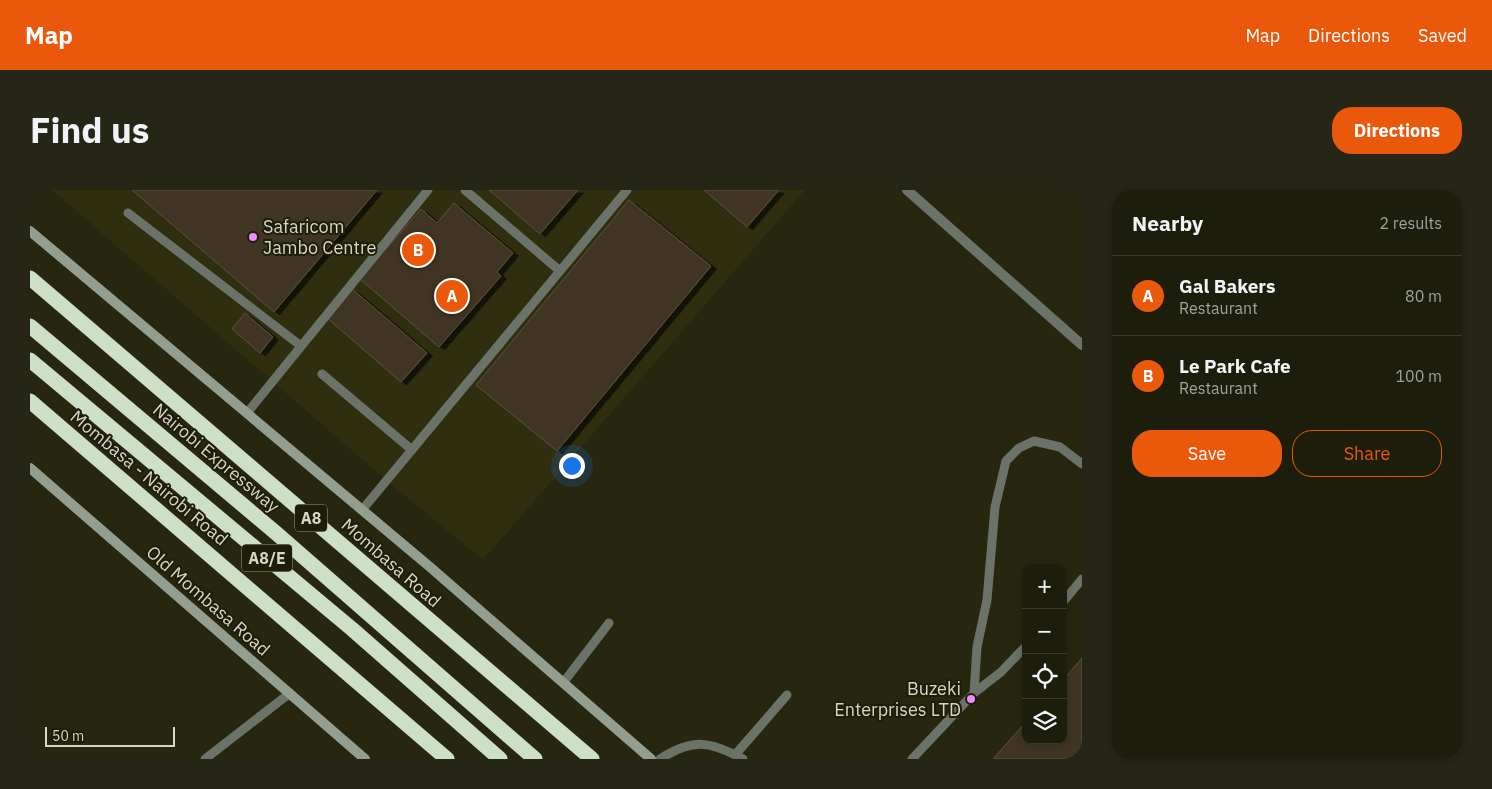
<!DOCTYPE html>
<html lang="en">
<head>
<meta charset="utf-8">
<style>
  body { margin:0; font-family:"IBM Plex Sans",sans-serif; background:#252615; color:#f1f3f6 }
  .controls { position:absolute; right:15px; bottom:15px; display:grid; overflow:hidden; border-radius:10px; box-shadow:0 2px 8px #0003 }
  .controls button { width:45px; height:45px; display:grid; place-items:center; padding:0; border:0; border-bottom:1px solid #3b3b2d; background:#1d1d0c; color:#f1f3f6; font:25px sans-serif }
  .scale { position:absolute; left:15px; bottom:12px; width:130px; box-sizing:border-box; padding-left:5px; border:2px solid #d6d6c8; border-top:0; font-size:14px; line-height:18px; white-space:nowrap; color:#d6d6c8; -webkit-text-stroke:4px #1e1d07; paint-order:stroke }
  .you { position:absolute; left:541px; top:275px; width:18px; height:18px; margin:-12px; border:4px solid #fff; border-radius:50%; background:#1a73e8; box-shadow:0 0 0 8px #1a73e833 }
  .badge { display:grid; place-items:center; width:32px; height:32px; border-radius:50%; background:#ea580c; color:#fff; font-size:16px; font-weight:700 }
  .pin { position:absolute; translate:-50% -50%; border:2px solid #fff; box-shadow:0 1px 5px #0006 }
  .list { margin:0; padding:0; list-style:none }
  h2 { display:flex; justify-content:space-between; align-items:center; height:65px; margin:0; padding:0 20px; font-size:21px }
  h2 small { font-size:16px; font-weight:400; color:#a0a29d }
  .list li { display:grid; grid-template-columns:32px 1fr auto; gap:15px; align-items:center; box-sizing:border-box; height:80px; padding:0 20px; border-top:1px solid #3b3b2d }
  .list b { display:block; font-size:19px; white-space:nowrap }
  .list p { margin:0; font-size:16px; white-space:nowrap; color:#a0a29d }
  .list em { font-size:16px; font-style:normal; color:#a0a29d }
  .actions { display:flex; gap:10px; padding:15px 20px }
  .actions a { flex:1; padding:11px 0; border:1px solid #ea580c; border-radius:20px; text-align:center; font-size:18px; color:#ea580c }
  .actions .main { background:#ea580c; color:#fff }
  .icon { flex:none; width:28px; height:28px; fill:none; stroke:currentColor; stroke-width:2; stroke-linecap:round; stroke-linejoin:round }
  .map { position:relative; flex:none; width:1052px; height:569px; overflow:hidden; border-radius:20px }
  header { display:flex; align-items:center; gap:30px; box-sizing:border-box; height:70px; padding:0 25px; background:#ea580c; color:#fff }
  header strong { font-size:24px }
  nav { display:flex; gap:28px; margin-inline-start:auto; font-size:18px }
  .intro { display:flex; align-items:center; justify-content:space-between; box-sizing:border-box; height:120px; padding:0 30px }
  h1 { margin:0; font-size:35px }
  .button { padding:12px 22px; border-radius:20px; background:#ea580c; color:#fff; font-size:18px; font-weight:700 }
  main { display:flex; gap:30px; padding:0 30px }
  aside { flex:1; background:#1d1d0c; border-radius:20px; box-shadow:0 2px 8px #0003 }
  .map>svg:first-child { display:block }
</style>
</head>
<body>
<header>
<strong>Map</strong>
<nav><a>Map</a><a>Directions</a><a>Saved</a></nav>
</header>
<div class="intro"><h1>Find us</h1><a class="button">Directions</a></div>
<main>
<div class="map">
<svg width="1052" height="569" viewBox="0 0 1052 569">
  <defs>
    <filter id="shadow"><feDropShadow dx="5.5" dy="3" stdDeviation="0" flood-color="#0009"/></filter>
  </defs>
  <rect width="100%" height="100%" fill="#272710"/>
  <path fill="#2f2e0f" d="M22,0h753l-322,370 -97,-80z"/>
  <path fill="#413420" stroke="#5f513c" filter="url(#shadow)" d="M102,0h245l-103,122z
    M459,0h89l-38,44z
    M674,0h75l-32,37z
    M599,10l82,66 -154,185 -81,-66z
    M424,13l59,50 -16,19 4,4 -62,71 -79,-68 61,-70 16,14z
    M322,99l75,64 -26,29 -74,-64z
    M215,123l28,24 -13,16 -28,-24z
    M1052,468v101h-89l33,-37v18h37v-60z"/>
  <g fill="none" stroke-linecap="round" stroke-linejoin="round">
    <path stroke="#6b7268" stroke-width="9" d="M98,23l173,133
      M530,81l67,-81
      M292,184l90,76
      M217,223l181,-223
      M332,320l198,-239 -95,-81
      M1033,412l19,-23
      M533,493l46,-60
      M944,503l3,-46 10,-47 8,-93 11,-46 13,-13 15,-7 26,6 22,17
      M705,565l52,-60
      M175,569l85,-66
      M630,569c33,-21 50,-18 83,0
      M882,569l62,-66 27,-21 25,-26"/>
    <path stroke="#6b7268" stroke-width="10" d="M877,0l175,155"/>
    <path stroke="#939e8e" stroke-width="10" d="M0,41l400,336 221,192
      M0,278l335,291"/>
    <path stroke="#cedfc7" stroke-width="15" d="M0,88l562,481
      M0,136l246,207 259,226
      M0,170l322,269 148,130
      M0,211l417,358"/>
  </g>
  <g fill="#ea8dfd" stroke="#1e1d07" stroke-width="2">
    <circle cx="223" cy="47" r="5"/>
    <circle cx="941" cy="509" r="5"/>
  </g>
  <g text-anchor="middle" stroke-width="4" stroke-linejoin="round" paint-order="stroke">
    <g fill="#1e1d07" stroke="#9f9e8e" stroke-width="1">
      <rect x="265" y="314.5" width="32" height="27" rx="4"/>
      <rect x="212" y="354.5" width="50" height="27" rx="4"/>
    </g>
    <g font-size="16" font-weight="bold" fill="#d6d6c8">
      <text x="281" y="334">A8</text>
      <text x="237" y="374">A8/E</text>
    </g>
    <g font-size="18" fill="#d6d6c8" stroke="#1e1d07" text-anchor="start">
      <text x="233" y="43">Safaricom<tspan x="233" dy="21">Jambo Centre</tspan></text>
      <text x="931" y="505" text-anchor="end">Buzeki<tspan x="931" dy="21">Enterprises LTD</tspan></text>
    </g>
    <g font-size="18" fill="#d6d6c8" stroke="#1e1d07">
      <text transform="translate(186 268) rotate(40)" y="6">Nairobi Expressway</text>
      <text transform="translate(119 288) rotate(40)" y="6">Mombasa - Nairobi Road</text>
      <text transform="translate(361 373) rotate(41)" y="6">Mombasa Road</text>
      <text transform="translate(178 411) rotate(41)" y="6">Old Mombasa Road</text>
    </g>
  </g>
</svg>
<div class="controls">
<button>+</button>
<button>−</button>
<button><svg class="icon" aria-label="locate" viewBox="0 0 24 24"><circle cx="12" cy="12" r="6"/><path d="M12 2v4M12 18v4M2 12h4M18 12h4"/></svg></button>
<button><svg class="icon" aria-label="layers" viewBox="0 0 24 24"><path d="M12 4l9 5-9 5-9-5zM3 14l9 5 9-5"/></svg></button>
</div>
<div class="scale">50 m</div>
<div class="you"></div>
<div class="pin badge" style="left:422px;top:106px">A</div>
<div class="pin badge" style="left:388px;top:60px">B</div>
</div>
<aside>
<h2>Nearby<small>2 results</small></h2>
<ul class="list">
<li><span class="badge">A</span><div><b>Gal Bakers</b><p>Restaurant</p></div><em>80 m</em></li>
<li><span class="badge">B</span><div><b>Le Park Cafe</b><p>Restaurant</p></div><em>100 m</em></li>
</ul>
<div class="actions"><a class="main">Save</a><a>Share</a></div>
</aside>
</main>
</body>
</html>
